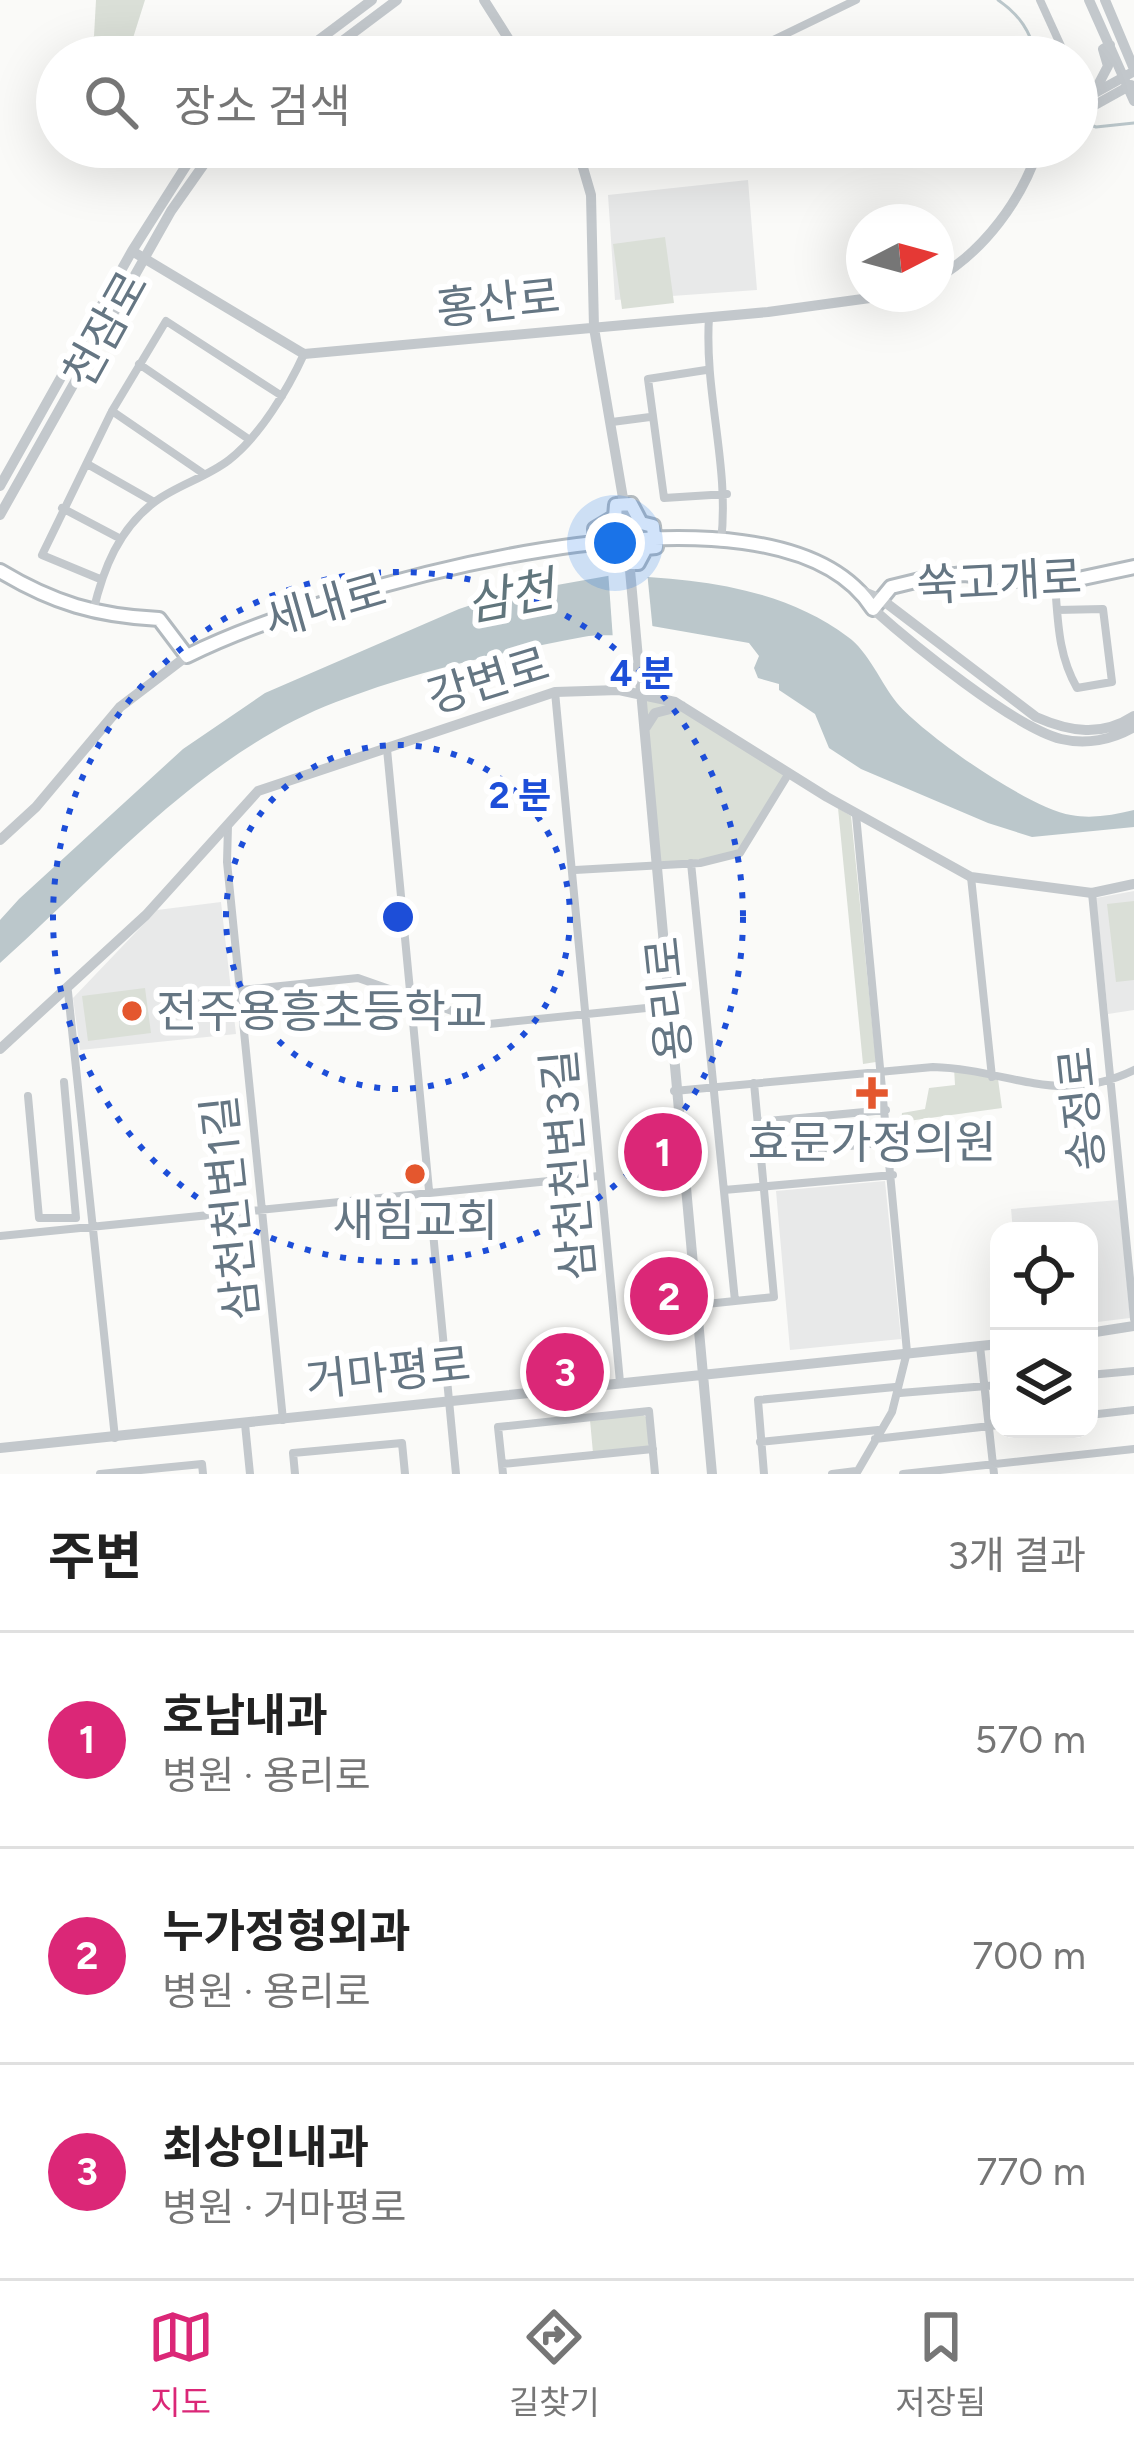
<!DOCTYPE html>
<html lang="ko">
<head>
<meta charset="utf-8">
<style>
  body { margin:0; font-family:Figtree,"Noto Sans KR",sans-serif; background:#f2f2f2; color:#222 }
  .controls { position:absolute; right:36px; bottom:36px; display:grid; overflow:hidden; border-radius:24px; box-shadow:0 12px 48px #0002 }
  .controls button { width:108px; height:108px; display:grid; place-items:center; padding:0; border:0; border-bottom:3px solid #e0e0e0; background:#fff; color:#222; font:60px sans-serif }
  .compass { position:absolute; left:846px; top:204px; width:108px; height:108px; border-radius:50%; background:#fff; box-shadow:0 12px 48px #0002; rotate:84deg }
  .you { position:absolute; left:615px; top:543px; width:42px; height:42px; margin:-30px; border:9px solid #fff; border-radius:50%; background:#1a73e8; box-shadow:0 0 0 18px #1a73e833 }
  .badge { display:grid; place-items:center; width:78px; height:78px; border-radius:50%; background:#db2777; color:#fff; font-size:39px; font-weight:700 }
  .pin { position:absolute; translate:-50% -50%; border:6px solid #fff; box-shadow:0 3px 12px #0006 }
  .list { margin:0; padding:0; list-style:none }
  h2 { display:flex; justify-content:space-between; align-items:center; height:156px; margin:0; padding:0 48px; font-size:51px }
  h2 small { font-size:39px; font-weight:400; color:#767676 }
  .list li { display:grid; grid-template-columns:78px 1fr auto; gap:36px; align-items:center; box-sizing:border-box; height:216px; padding:0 48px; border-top:3px solid #e0e0e0 }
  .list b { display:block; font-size:45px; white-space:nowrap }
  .list p { margin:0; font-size:39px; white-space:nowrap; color:#767676 }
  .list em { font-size:39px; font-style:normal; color:#767676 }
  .icon { flex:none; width:66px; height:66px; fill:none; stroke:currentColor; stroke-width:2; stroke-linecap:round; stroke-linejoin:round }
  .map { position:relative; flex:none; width:1134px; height:1474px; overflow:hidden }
  .search { position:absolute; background:#fff; box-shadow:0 12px 48px #0002; left:36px; right:36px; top:36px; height:132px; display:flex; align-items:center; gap:30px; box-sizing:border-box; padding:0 42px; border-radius:66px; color:#767676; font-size:45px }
  .sheet { height:804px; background:#fff }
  nav { display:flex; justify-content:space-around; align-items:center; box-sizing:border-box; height:168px; border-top:3px solid #e0e0e0; background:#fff; font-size:33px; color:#767676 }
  nav a { display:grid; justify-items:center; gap:6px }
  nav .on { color:#db2777 }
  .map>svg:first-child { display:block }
</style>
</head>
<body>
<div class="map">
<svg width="1134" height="1474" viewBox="0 0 1134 1474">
  <rect width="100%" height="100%" fill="#fafaf8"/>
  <path fill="#e8e9e9" d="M748,180l9,110 -142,10 -7,-105z
    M1134,891v119l-26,4 -12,-116z
    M221,902l15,132 -156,16 -7,-52 84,-88z
    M885,1181l16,158 -111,11 -14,-159z
    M1119,1200l11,118 -41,5v-92h-76l-2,-22z"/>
  <path fill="#dadfd7" d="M96,0h49l-18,57h-49l16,-21z
    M665,237l9,66 -52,6 -9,-65z
    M643,693l17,3 129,77 -49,80 -84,13z
    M838,808l13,8 25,246 -13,2z
    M1134,901v79l-18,2 -9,-78z
    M145,988l6,45 -63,8 -6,-45z
    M954,1068l44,11 4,29 -101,14 1,-9 23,-4 4,-21 26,-3z
    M643,1415l5,3v29l-55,6 -3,-33z"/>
  <path fill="#bbc7cb" d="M613,575c82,4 167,11 235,62 20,14 33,46 49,66 28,33 132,105 174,112 21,4 42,0 63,-5v17l-102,10 -44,-14 -127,-54 -32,-21 -14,-34 -36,-24v-6l-21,-6 -4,-10 5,-12 -10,-13 -97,-17c-22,15 -43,6 -69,11 -81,15 -170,35 -247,65 -133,51 -232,168 -336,261v-43l19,-21 164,-150 82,-56 194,-84 42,-14z"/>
  <path fill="#fafaf8" d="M608,570l39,1 6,61 -16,11 -24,-3z"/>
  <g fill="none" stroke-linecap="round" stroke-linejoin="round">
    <path stroke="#bbc7cb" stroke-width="3" d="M998,0c22,15 32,31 39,57
      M1077,120l19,7 38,-4"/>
    <g stroke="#b3babf" stroke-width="18">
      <path id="secondary" d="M596,539l-1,-10 20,-12 1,-12 15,-1 10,19 12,3 1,11
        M602,539v9l26,13
        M628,563h10l8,-15 10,-1 1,-10
        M0,571c53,32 97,45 159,48l28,37c132,-66 588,-201 686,-47l18,-22 37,-9 36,-4 91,10 79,-17"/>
    </g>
    <path stroke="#c3c8cc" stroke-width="8" d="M1040,0l26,57
      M761,46l95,-46
      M743,54l4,-14 14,6
      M759,57l2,-11
      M709,317c-5,77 21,149 12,225
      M139,364l108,74
      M706,370l-58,9 16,119 63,-4
      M112,411l92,63
      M612,422l38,-5
      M89,465l65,37
      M62,508l57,30
      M100,579l-58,-24 70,-144 54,-90 116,75
      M1055,584c3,37 3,71 22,104l35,-6 -9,-73 -46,1
      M93,612c10,-43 26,-84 63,-111 22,-16 51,-24 73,-41 31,-24 59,-71 75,-106
      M555,692l65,690
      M387,749l69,725
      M228,826l-1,36 56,558
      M691,863l44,438 -38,4
      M575,870l125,-7 40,-10 49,-80
      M971,877l21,200
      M1092,893l42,426
      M241,990l117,-12 131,46 177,-18
      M68,992l47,446
      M674,1091l259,-24c75,2 125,40 201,3
      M28,1096l11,122h37l-12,-136
      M758,1122l128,-12
      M761,1155l128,-13
      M724,1190l169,-15
      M0,1236l599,-60
      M735,1301l39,-4 -20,-214
      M980,1346l14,128
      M1089,1375l45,-4
      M1089,1415l45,-5
      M245,1424l5,50
      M875,1439l124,-14
      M760,1442l118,-12
      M502,1464l151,-15
      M100,1474l102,-10 1,10
      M295,1474l-2,-21 109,-10 3,31
      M503,1474l-5,-47 151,-16 6,63
      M764,1474l-6,-74 137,-13 5,6 99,-8
      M832,1474l24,-3
      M856,1474l36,-62 15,-60 -51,-537
      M903,1474l231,-25"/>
    <path stroke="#c3c8cc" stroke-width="10" d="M484,0l36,57
      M1089,0l45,101
      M1105,0l29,69
      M296,57l76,-57
      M321,57l76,-57
      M1097,87l11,-21 -5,-17 7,-4
      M1077,103l54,-30
      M1077,115l54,-30
      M577,147l14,48 3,133 30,176 88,970
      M132,251l172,103 464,-42 131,-18
      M936,279c48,-28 86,-79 103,-132
      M0,486l132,-235 66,-104
      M0,515l171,-304 45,-64
      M862,591l19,8 155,118c34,15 66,20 98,-1
      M873,609c39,35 141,118 188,130 25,6 51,1 73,-12
      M619,690l11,-22 9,-1
      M646,727l9,-14 27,-7
      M0,840l36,-33 84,-100 67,-51
      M0,1049l146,-134 112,-124 297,-99 64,-2 56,12 152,95 144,80 121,16 42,-9
      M1089,1333l45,-7
      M0,1448l999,-104"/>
    <use href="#secondary" stroke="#fff" stroke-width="12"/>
  </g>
  <g fill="none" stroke="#1d4ed8" stroke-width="6" stroke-dasharray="6 12">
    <circle cx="398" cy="917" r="172"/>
    <circle cx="398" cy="917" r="345"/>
  </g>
  <g fill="#e4572e" stroke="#fff" stroke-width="4.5">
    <circle cx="132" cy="1011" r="12"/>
    <path d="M866 1075h12v12h12v12h-12v12h-12v-12h-12v-12h12z"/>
    <circle cx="415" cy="1174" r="12"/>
  </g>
  <g text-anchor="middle" stroke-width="12" stroke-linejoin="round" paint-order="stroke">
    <g font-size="45" fill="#657683" stroke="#fff">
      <text transform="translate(498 302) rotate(-6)" y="16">홍산로</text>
      <text transform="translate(105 329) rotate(-61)" y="16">천잠로</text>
      <text transform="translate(999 581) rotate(-3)" y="16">쑥고개로</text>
      <text transform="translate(325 605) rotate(-16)" y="16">세내로</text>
      <text transform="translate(488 680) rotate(-17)" y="16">강변로</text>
      <text transform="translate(668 999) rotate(-96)" y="16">용리로</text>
      <text transform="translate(1081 1109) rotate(-96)" y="16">송정로</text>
      <text transform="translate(568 1165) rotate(-95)" y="16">삼천천변3길</text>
      <text transform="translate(230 1208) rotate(-96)" y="16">삼천천변1길</text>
      <text transform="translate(388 1372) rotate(-6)" y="16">거마평로</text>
    </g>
    <g font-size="45" fill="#657683" stroke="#fff">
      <text x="156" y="1027" text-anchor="start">전주용흥초등학교</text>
      <text x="872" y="1158">효문가정의원</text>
      <text x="415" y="1236">새힘교회</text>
    </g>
    <g font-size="48" font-style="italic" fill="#60757c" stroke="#fff">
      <text transform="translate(510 596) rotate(-11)" y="17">삼천</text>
    </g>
  </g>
  <circle cx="398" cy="917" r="18" fill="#1d4ed8" stroke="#fff" stroke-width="6"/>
  <g font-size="36" text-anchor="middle" font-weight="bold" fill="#1d4ed8" stroke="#fff" stroke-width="12" stroke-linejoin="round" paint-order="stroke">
    <text x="642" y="686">4 분</text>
    <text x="520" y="808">2 분</text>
  </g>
</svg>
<div class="controls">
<button><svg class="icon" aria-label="locate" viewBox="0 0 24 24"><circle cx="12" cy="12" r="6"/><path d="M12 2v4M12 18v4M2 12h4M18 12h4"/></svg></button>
<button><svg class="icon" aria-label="layers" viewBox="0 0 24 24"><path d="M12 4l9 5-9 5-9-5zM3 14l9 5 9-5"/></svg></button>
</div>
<svg class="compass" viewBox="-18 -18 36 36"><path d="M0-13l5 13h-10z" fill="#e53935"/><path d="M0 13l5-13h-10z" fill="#767676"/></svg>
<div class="you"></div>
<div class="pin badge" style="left:663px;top:1152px">1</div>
<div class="pin badge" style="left:669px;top:1296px">2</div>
<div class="pin badge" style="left:565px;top:1372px">3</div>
<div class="search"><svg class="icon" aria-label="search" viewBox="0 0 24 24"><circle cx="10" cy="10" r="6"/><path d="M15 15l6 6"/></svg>장소 검색</div>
</div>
<section class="sheet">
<h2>주변<small>3개 결과</small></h2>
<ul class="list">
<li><span class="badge">1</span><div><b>호남내과</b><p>병원 · 용리로</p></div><em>570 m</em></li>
<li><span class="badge">2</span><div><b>누가정형외과</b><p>병원 · 용리로</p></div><em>700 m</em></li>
<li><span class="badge">3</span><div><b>최상인내과</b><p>병원 · 거마평로</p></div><em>770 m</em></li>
</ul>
</section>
<nav>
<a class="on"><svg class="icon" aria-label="map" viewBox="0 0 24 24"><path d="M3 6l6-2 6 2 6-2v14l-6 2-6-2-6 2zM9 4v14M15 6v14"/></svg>지도</a>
<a><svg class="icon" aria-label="directions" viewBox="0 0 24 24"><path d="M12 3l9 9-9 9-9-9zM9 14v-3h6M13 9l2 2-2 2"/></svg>길찾기</a>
<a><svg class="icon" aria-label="saved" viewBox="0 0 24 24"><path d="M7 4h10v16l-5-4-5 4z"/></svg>저장됨</a>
</nav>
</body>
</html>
